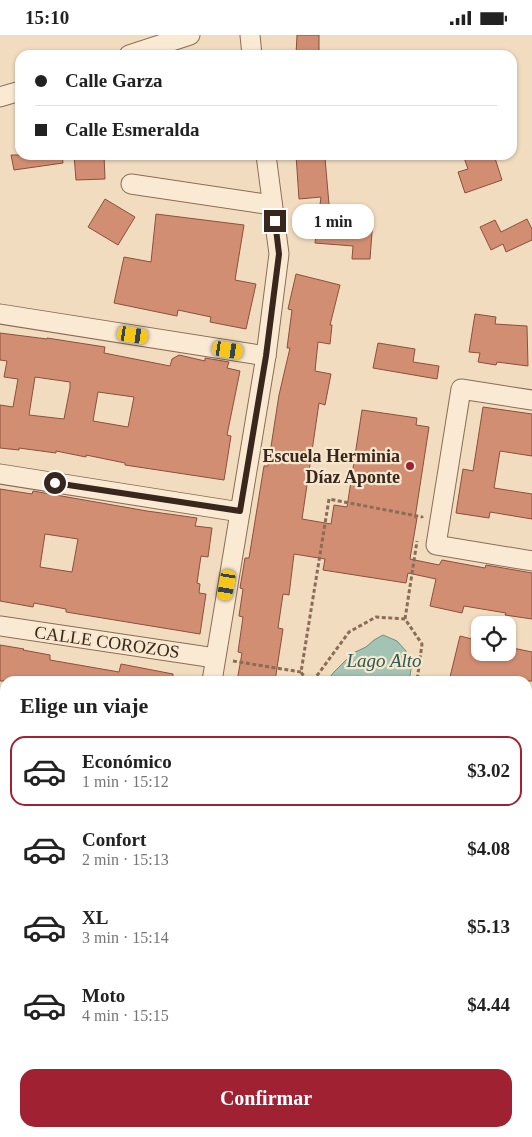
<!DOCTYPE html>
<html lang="es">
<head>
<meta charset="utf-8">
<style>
	body { margin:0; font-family:Georgia,serif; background:#f2f2f2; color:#222; height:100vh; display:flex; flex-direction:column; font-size:19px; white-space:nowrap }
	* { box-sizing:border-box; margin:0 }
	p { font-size:16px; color:#767676 }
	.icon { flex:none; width:28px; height:28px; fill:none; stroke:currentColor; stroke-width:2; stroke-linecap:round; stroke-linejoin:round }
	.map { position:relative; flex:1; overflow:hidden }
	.sheet { position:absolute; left:0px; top:641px; width:532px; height:461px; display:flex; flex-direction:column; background:#fff; border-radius:15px 15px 0 0; box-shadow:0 1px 4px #0004 }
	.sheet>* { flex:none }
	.top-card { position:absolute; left:15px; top:15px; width:502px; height:110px; border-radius:15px; box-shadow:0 1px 4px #0004; display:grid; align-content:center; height:110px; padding:0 20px; background:#fff }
	.buttons { position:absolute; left:471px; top:581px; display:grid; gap:10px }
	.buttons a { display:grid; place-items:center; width:45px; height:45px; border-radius:10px; background:#fff; box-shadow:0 1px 4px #0004; font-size:25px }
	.end { position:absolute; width:22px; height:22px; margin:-11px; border:6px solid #39261c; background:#fff; box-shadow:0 0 0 2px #fff }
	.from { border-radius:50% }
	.bubble { position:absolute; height:35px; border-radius:15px; background:#fff; box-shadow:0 1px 4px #0004; font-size:16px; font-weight:700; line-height:35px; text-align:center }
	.car { position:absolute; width:15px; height:30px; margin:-15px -8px; border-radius:6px; box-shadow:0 0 4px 1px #0007; background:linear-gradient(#f5c518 24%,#345 0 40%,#f5c518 0 76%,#345 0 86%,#f5c518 0) }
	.top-card b { display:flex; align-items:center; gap:18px; height:48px; font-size:19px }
	.top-card b+b { border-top:1px solid #e0e0e0 }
	.top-card i { width:12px; height:12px; background:#222 }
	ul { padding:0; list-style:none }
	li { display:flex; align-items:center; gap:15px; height:70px; margin:0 10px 8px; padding:0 10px; border:2px solid transparent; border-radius:15px }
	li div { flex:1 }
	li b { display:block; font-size:19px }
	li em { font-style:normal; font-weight:700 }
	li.active { border-color:#9f2132 }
	li>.icon { width:45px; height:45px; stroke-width:1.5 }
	h2 { padding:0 20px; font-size:22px; line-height:60px }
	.cta { display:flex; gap:10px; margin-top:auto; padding:10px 20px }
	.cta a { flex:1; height:58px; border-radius:15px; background:#9f2132; color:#fff; font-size:20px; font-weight:700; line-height:58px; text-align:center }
	.status { display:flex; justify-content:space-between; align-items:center; height:35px; padding:0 25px; background:#fff; direction:ltr }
	.status svg { height:14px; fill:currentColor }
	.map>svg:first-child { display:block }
	.water { fill:#a3c3b5; stroke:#699182 }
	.building { fill:#d28e72; stroke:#8c503a; fill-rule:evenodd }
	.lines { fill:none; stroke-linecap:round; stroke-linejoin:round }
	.minor-casing { stroke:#8b6c56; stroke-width:21 }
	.path { stroke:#8b6c56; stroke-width:3; stroke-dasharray:4 2.5; stroke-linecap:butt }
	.minor { stroke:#fbead3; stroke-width:19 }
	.route { stroke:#39261c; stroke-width:6 }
	.poi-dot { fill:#9f2132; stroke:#f8e7cf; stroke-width:2 }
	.labels { text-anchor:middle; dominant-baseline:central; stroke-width:4.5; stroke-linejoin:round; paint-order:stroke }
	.poi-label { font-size:18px; font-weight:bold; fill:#39261c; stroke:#f8e7cf; text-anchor:end }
	.street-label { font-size:18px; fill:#39261c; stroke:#f8e7cf }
	.water-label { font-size:19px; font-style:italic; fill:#2a5a51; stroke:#f8e7cf }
</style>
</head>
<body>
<div class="status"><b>15:10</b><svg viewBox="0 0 49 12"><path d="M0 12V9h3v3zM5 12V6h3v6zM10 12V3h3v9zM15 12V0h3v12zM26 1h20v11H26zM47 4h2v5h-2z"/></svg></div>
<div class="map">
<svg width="532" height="1102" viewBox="0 0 532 1102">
	<rect width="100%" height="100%" fill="#f1dcbf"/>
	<path class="water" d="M383 600 397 606 406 616 412 629 409 646H327L334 637 353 618 366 612 374 605Z"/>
	<g class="building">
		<path d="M297 0H319V20H296Z"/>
		<path d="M11 120H62L63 128 14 135Z"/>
		<path d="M74 120H104L105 144 76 145Z"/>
		<path d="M296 120H313L314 124 325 123 330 181 373 184 370 224H352L353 211 315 208 321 162 299 164Z"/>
		<path d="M463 120H494L502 145 465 158 458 137 468 134Z"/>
		<path d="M105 164 135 182 118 210 88 192Z"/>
		<path d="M156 179 244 190 235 245 256 249 246 294 210 287 211 282 178 275 177 281 114 268 124 222 151 227Z"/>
		<path d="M527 184 532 194V205L506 217 503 209 491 215 480 192 495 185 501 197Z"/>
		<path d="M296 239 340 250 330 290H332L330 309 318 307 315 336 331 339 325 370 319 368 302 484 331 489 334 470 347 472 362 375 417 383 416 390 429 392 415 483H417L410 524 439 530 442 525 485 533 486 530 532 538V584L505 580 506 578 464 571 462 578 430 571 436 544 408 538 406 548 323 535 325 524 294 519 289 560 283 559 278 593 283 594 275 646H237L242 618 238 617 243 582 239 581 243 554 240 553 245 523H249L264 431H268L279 360 290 313H287L292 275 288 274Z"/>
		<path d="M475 279 496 282 495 289 527 291 528 331 497 327 496 330 478 327 480 318 469 317Z"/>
		<path d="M0 298 47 304V303L105 312 104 318 170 331 172 324 179 320 205 326V323L229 327 227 333 240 336 227 400 231 401 224 445 125 430V428L86 420V422L56 416V418L19 413V415L0 413V370L13 372 18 344 4 342 7 326 0 325ZM35 342 70 347V353L64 384 29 380ZM98 357 134 362 128 392 93 386Z"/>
		<path d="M378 308 415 314 413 327 439 331 437 344 373 333Z"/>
		<path d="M483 372 532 379V421L500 416 494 453 532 459V484L490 477 489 483 456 478 463 434 473 436Z"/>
		<path d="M0 454 32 459 33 456 147 476 197 483 195 491 212 493 208 522 201 521 197 548 200 549 199 558 206 559 200 599 66 577V574L34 568 33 572 0 566ZM45 499 78 504 72 537 40 532Z"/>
		<path d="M460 601 480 606V618H508V612L532 617V646H449Z"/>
		<path d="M0 610 24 614 23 615 50 620V625L119 637 121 629 173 639V646H0Z"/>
	</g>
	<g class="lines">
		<g class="minor-casing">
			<g id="minor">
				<path d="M250 0 252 20"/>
				<path d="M129 20 190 0"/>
				<path d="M0 62 20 56"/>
				<path d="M131 149 272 170"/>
				<path d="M0 279 266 321"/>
				<path d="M532 365 461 354 436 510 532 526"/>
				<path d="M0 439 240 477"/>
				<path d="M0 591 215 623"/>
				<path d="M212 646 266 321 279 219 266 120"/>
				<path d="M528 687H532"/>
				<path d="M0 762 5 764"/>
				<path d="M528 834 532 835"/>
				<path d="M0 848 5 844"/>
				<path d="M528 949 532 945"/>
				<path d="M528 1025 532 1027"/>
				<path d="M0 1031 5 1029"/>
				<path d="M187 1102 193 1098"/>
				<path d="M341 1102 346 1098"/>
			</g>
		</g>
		<g class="path">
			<path d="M405 584 417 506"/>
			<path d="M233 626 301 637"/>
			<path d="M307 646 301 637 329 464 422 482V483"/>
			<path d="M313 646 349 597 376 582 405 584 422 609 417 646"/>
		</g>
		<use href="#minor" class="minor"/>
	</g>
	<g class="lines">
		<path class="route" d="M55 448 240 476 266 321 279 219 275 186"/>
	</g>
	<circle class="poi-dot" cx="410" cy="431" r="5"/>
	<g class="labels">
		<g class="poi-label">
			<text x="400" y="421">Escuela Herminia<tspan x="400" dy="21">Díaz Aponte</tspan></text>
		</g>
		<g class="street-label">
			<text transform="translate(107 607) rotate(8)">CALLE COROZOS</text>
		</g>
		<g class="water-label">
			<text x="384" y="625">Lago Alto</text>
		</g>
	</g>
</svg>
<div class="buttons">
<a><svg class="icon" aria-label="locate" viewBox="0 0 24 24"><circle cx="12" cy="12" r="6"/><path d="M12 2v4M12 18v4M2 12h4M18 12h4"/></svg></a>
</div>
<i class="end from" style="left:55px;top:448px"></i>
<i class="end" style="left:275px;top:186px"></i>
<div class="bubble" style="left:292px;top:169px;width:82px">1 min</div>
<i class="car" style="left:133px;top:300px;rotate:99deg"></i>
<i class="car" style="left:228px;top:315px;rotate:99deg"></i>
<i class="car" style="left:227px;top:550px;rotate:190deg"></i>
<div class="top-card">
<b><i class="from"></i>Calle Garza</b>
<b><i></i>Calle Esmeralda</b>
</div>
<section class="sheet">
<h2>Elige un viaje</h2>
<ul>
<li class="active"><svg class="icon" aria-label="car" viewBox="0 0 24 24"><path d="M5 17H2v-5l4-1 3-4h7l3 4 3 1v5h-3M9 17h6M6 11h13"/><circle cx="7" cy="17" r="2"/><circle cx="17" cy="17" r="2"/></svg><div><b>Económico</b><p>1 min · 15:12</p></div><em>$3.02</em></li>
<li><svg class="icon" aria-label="car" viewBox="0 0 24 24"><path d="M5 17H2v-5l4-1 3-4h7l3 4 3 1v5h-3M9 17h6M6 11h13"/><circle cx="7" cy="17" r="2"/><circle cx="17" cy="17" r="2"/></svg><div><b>Confort</b><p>2 min · 15:13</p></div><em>$4.08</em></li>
<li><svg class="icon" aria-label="car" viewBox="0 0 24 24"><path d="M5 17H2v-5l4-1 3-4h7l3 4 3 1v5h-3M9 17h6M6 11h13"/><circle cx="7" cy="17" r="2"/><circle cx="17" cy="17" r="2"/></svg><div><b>XL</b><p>3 min · 15:14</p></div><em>$5.13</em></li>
<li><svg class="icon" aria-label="car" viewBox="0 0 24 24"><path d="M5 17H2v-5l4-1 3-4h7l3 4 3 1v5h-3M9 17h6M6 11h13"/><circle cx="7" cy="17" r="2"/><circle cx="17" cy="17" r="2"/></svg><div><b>Moto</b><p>4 min · 15:15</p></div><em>$4.44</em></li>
</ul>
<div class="cta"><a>Confirmar</a></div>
</section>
</div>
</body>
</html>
